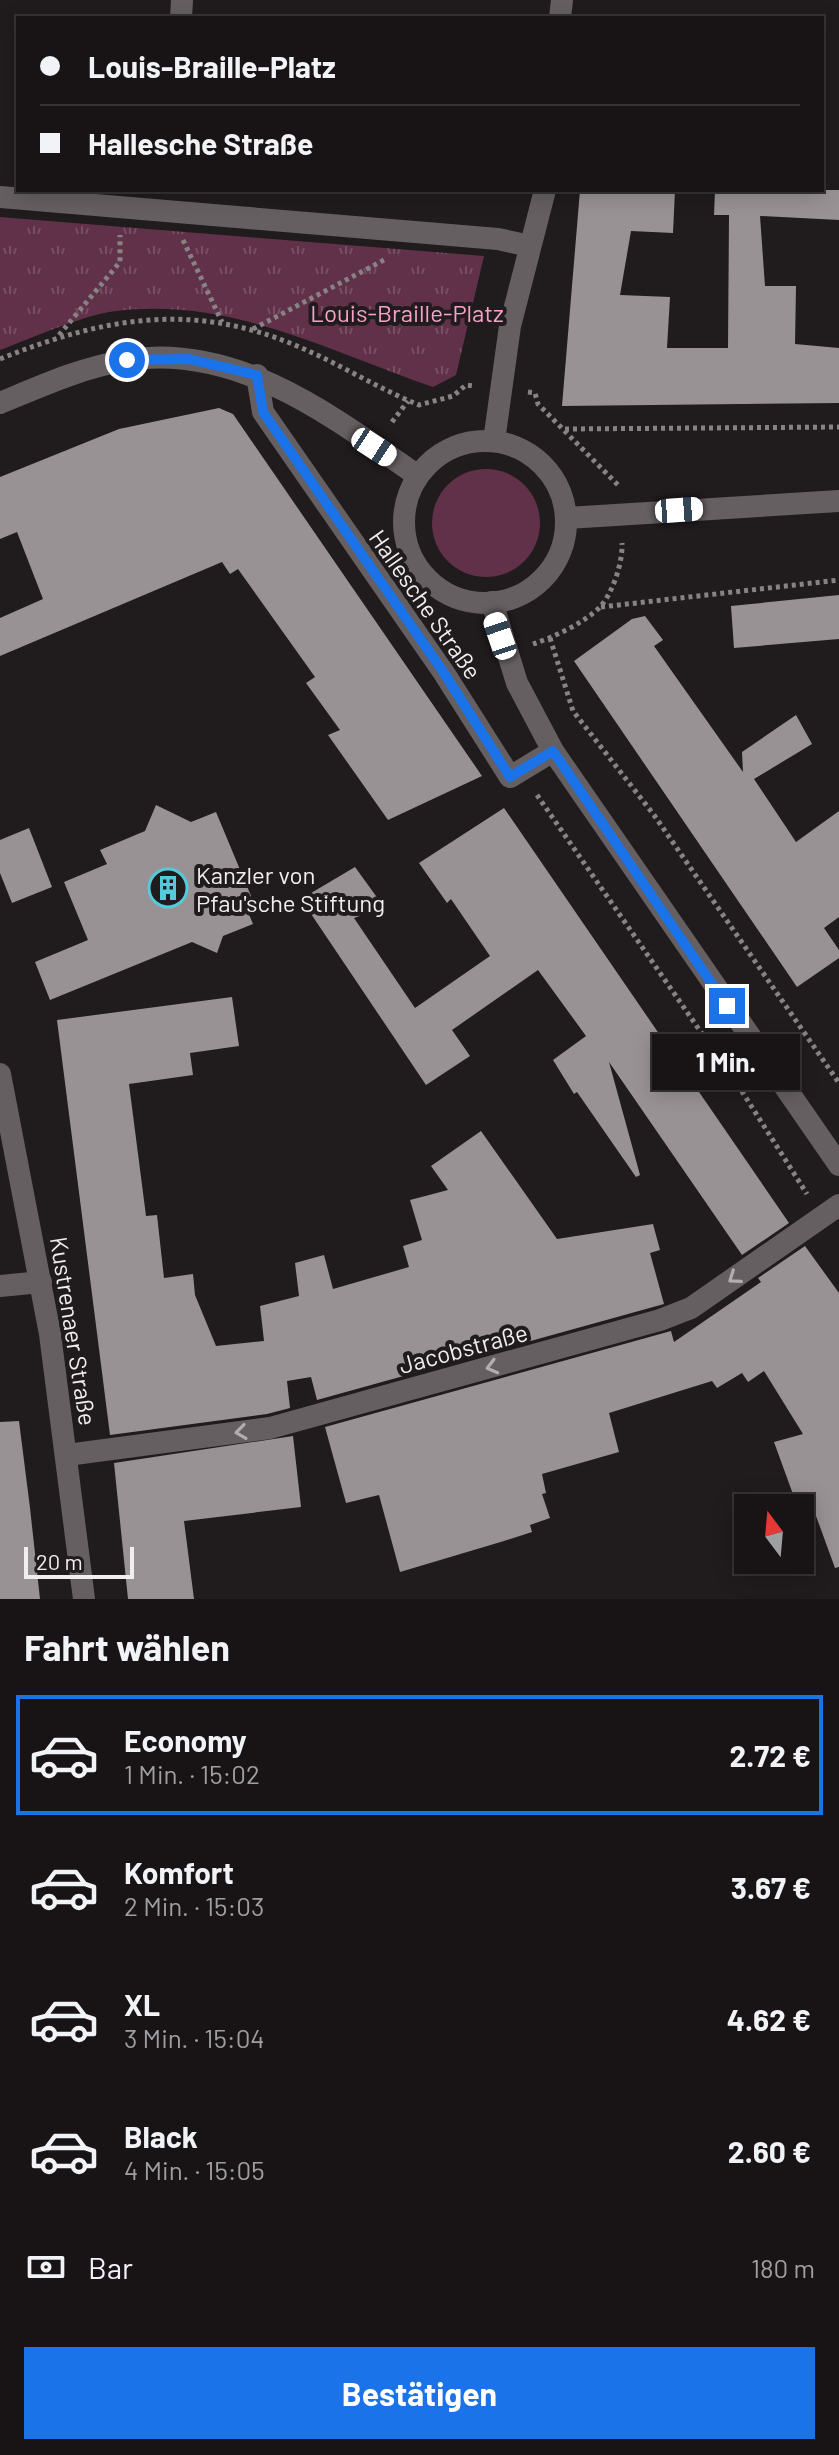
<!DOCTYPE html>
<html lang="de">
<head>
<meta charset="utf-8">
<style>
	body { margin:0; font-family:Barlow,sans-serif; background:#252123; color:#f1f3f6; height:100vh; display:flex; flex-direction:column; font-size:30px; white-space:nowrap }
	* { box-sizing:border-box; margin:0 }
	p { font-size:26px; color:#9f9ea1 }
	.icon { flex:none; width:44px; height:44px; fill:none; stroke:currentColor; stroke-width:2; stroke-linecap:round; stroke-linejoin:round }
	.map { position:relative; height:1599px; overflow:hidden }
	.panel { display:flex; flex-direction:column; background:#181416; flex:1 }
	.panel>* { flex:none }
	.banner { position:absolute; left:16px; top:16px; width:808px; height:176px; border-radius:0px; box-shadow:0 4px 20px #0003,0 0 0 2px #363335; display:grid; align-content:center; height:176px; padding:0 24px; background:#181416 }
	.needle { width:52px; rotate:344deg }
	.controls { position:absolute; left:734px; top:1494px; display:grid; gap:16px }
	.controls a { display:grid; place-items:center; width:80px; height:80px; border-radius:0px; background:#181416; box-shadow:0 4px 20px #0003,0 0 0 2px #363335; font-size:40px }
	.scale { position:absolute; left:24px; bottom:20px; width:110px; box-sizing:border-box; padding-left:8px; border:4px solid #f1eeef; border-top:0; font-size:22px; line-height:28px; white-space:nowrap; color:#f1eeef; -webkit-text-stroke:6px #201b1d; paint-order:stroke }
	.end { position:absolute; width:36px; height:36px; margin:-18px; border:10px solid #1a73e8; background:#fff; box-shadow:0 0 0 4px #fff }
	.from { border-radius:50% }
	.bubble { position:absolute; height:56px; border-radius:0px; background:#181416; box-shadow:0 4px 20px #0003,0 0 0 2px #363335; font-size:26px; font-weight:700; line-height:56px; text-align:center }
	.car { position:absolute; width:24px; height:48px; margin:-24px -12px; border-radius:10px; box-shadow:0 0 6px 2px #0007; background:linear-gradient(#fff 24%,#345 0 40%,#fff 0 76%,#345 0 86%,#fff 0) }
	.banner b { display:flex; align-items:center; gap:28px; height:76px; font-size:30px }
	.banner b+b { border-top:2px solid #363335 }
	.banner i { width:20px; height:20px; background:#f1f3f6 }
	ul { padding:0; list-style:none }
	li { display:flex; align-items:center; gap:24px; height:120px; margin:0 16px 12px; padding:0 8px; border:4px solid transparent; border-radius:0px }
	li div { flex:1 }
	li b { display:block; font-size:30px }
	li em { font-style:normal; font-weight:700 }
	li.selected { border-color:#1a73e8 }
	li>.icon { width:72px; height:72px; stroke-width:1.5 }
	h2 { padding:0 24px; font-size:36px; line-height:96px }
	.pay { display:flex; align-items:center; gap:20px; height:88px; padding:0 24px; font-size:30px }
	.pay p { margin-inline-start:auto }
	.action { display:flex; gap:16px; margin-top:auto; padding:16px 24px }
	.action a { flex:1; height:92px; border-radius:0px; background:#1a73e8; color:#fff; font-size:32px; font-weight:700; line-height:92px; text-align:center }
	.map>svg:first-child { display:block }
	.green { fill:#603148 }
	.park { fill:url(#park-tufts) }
	.building { fill:#999295 }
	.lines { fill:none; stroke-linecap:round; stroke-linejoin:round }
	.path { stroke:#878384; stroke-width:5; stroke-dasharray:4 4; stroke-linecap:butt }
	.minor { stroke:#655f62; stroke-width:22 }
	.tertiary { stroke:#655f62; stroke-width:22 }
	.secondary { stroke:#655f62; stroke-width:22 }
	.oneway { stroke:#b2aeb0 }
	.route { stroke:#1a73e8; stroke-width:10 }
	.labels { text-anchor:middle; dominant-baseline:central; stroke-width:8; stroke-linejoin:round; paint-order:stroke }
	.park-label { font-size:24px; fill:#f6a2c9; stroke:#201b1d }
	.street-label { font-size:24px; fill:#f1eeef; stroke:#201b1d }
	.poi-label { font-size:24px; fill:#f1eeef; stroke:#201b1d; text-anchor:start }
</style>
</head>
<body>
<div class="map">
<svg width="839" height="1599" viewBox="0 0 839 1599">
	<defs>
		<pattern id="park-tufts" width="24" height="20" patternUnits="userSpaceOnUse" patternTransform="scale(2)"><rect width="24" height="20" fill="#603148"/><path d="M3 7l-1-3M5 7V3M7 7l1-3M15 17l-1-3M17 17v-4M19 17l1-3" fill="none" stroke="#774f63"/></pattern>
	</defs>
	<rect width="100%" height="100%" fill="#201b1d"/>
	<circle class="green" cx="486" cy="523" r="54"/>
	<path class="park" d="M0 217 484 256 456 375 433 387C328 351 231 297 116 311 83 315 32 338 0 350Z"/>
	<g class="building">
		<path d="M580 190H675L673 233 631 231 620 295 670 297 667 348H728L729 215H714L715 190H839V220L760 216 765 286H796L795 344 839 348V403L562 406Z"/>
		<path d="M219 408 233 414 482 776 388 820 328 735 340 730 306 683 315 677 238 569 230 574 222 562 0 656V618L43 599 17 532 0 539V477L119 429Z"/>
		<path d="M839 595V639L734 648 731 606Z"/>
		<path d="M645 616 663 640 654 646 743 772 742 752 796 715 812 744 754 779 796 842 839 811V917L824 928 839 950V958L797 987 574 661 632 619Z"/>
		<path d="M156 805 191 822 216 812 256 908 248 912 253 924 223 936 217 953 192 942 50 1000 35 962 88 940 64 882 107 864 100 850 145 831Z"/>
		<path d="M504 808 789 1223 742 1255 609 1062 640 1175 636 1177 577 1092 574 1094 553 1060 586 1036 538 970 452 1030 470 1056 426 1085 301 899 355 867 384 907 354 918 415 1008 490 956 451 899 447 903 419 863Z"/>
		<path d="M29 828 52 887 12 903 0 873V840Z"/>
		<path d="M232 997 239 1046 190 1053 193 1075 129 1084 146 1216 157 1215 164 1278 193 1274 195 1295 216 1346 264 1341 260 1306 299 1296 295 1263 324 1255 333 1289 409 1267 403 1246 422 1240 410 1200 448 1190 431 1166 481 1131 557 1239 653 1224 660 1250 650 1253 664 1304 317 1400 311 1377 287 1381 290 1408 267 1414 110 1435 57 1020Z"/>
		<path d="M805 1246 839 1293V1567L835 1568 812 1505 798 1508 774 1442 803 1434 764 1371 748 1382 742 1373 717 1388 712 1381 609 1413 619 1452 542 1474 546 1493 542 1494 550 1518 530 1525 532 1532 504 1541 400 1572 379 1495 346 1503 325 1427 671 1331 674 1342 761 1282 758 1278Z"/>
		<path d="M19 1421 30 1508 40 1599H0V1422Z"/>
		<path d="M293 1436 301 1507 184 1521 194 1599H128L114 1463Z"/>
	</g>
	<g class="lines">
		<g class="path">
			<path d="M183 240 222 322"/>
			<path d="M253 329 384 260"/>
			<path d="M59 335 120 262V235"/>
			<path d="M0 359C102 318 192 301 297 346 338 363 377 388 419 405L453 396 466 385 474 386"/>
			<path d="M528 392 535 393 538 404 618 485"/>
			<path d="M392 422 408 401"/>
			<path d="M565 429 839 427"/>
			<path d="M601 607 839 580"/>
			<path d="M550 638 573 711 654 815 839 1083"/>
			<path d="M533 644C554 637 584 623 600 607 613 593 623 561 622 543"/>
			<path d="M537 795 743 1093 807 1194"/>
		</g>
		<g class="minor">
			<path d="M181 18 182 0"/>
			<path d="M560 18 562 0"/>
			<path d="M0 197 498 239 530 246"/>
			<path d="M257 375 263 412 444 673 510 777 553 751"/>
			<path d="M494 441 510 326 545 190"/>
			<path d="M0 1286 41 1282"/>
			<path d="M67 1455 270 1428 660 1320 691 1308 839 1205"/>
		</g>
		<g class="tertiary">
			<path d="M0 403C41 386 83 367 127 360 238 343 332 416 418 476"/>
			<path d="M0 1074 50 1334 84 1599"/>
		</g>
		<g class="secondary">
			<circle cx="485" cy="522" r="81"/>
			<path d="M567 518 839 501"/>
			<path d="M492 602 517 683 553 751 839 1165"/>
		</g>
	</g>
	<defs><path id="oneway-chevron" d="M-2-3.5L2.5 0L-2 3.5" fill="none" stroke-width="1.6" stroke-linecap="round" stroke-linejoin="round" transform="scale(2)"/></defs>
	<g class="oneway">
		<use href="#oneway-chevron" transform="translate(734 1278) rotate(145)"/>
		<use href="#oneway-chevron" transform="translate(492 1367) rotate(165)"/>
		<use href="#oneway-chevron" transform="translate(241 1432) rotate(172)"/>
	</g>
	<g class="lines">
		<path class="route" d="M127 360 189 359 257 375 263 412 444 673 510 777 553 751 727 1006"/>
	</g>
	<defs>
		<g id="building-ring" transform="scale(2)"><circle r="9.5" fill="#201b1d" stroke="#53cbdb" stroke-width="1.5"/><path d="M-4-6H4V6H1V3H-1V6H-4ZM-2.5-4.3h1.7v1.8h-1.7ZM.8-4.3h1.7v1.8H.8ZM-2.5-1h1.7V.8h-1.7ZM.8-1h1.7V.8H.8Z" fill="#53cbdb"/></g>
	</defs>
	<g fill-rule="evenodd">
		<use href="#building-ring" x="168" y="888"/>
	</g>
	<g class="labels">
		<g class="park-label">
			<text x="407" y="312">Louis-Braille-Platz</text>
		</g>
		<g class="street-label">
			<text transform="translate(426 604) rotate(55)">Hallesche Straße</text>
			<text transform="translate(74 1331) rotate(81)">Kustrenaer Straße</text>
			<text transform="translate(463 1348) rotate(-15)">Jacobstraße</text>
		</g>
		<g class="poi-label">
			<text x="196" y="874">Kanzler von<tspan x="196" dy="28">Pfau'sche Stiftung</tspan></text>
		</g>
	</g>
</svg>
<div class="controls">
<a><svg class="needle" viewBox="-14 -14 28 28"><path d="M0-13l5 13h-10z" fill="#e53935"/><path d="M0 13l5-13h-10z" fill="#9f9ea1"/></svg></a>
</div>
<div class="scale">20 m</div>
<i class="end from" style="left:127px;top:360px"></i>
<i class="end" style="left:727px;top:1006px"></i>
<div class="bubble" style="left:652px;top:1034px;width:148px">1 Min.</div>
<i class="car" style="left:374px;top:447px;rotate:123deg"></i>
<i class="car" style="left:679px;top:510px;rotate:86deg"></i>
<i class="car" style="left:500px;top:636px;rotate:341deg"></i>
<div class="banner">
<b><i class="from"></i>Louis-Braille-Platz</b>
<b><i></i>Hallesche Straße</b>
</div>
</div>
<section class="panel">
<h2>Fahrt wählen</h2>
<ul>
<li class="selected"><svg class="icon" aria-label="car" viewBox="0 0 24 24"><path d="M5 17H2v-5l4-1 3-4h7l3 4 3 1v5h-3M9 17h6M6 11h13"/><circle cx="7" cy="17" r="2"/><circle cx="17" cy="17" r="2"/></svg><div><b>Economy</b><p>1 Min. · 15:02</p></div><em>2.72 €</em></li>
<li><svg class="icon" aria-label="car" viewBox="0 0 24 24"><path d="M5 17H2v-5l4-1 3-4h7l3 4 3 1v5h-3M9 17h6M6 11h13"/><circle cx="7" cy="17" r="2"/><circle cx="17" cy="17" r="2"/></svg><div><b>Komfort</b><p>2 Min. · 15:03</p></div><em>3.67 €</em></li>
<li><svg class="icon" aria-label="car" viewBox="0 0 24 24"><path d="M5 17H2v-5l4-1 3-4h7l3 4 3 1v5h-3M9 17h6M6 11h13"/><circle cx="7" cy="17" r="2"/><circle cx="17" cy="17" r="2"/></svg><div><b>XL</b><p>3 Min. · 15:04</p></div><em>4.62 €</em></li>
<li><svg class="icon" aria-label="car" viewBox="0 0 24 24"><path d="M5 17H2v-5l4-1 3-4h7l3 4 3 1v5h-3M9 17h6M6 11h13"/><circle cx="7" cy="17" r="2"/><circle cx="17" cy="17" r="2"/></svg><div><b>Black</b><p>4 Min. · 15:05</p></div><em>2.60 €</em></li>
</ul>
<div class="pay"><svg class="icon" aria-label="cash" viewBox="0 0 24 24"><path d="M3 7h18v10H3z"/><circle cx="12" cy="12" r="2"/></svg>Bar<p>180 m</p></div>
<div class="action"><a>Bestätigen</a></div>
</section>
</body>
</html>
